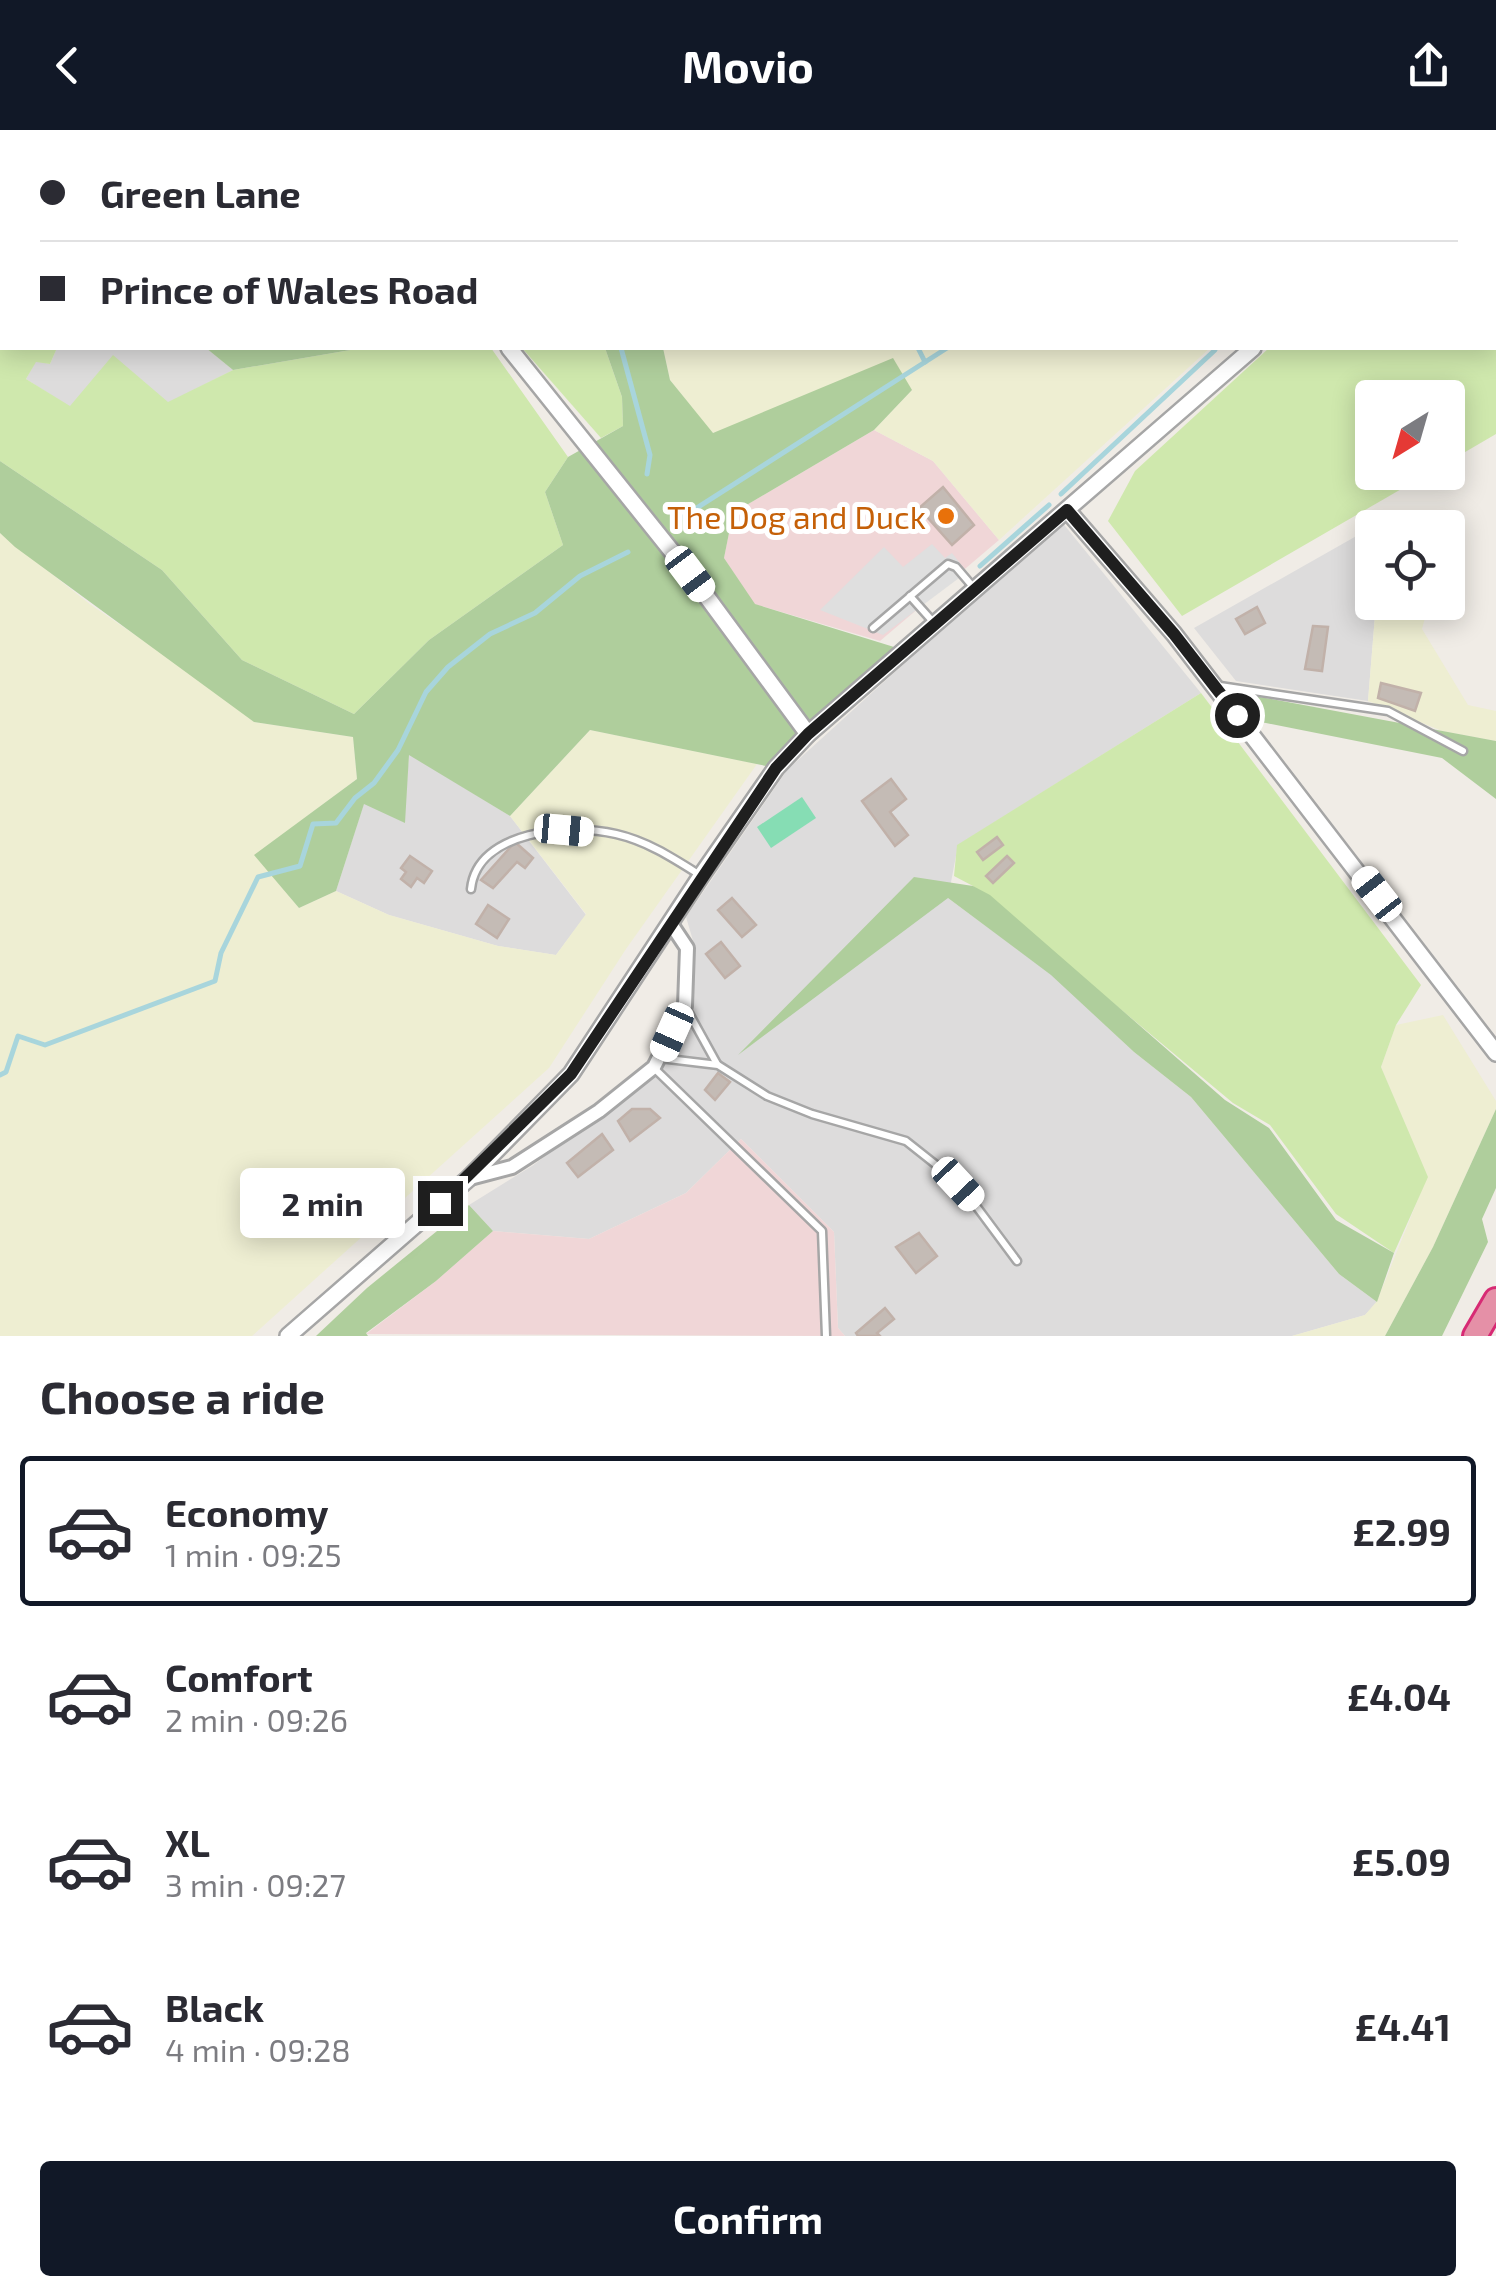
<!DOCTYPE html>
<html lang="en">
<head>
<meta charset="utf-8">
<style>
	body { margin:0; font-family:"Exo 2",sans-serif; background:#f7f7f7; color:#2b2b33; height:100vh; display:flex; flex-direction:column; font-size:38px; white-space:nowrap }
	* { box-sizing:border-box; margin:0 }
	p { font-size:32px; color:#7c7c81 }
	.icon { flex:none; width:55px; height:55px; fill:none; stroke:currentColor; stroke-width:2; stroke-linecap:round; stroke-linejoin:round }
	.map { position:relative; height:1206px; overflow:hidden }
	.sheet { display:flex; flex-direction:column; background:#fff; flex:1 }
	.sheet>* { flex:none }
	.top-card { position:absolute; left:0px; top:0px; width:1498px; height:220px; box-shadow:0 5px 25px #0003; display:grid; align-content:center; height:220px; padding:0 40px; background:#fff }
	.needle { width:65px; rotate:217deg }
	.tools { position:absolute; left:1355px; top:250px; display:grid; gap:20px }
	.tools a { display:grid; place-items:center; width:110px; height:110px; border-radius:10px; background:#fff; box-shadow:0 5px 25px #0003; font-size:50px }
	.end { position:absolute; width:45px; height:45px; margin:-22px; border:12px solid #1f1f1f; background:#fff; box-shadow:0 0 0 5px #fff }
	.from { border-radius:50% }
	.bubble { position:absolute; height:70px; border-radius:10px; background:#fff; box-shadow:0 5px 25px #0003; font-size:32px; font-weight:700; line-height:70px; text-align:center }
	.car { position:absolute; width:30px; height:60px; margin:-30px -15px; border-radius:12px; box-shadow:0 0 8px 2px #0007; background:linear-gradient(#fff 24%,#345 0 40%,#fff 0 76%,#345 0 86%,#fff 0) }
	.top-card b { display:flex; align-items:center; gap:35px; height:95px; font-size:38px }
	.top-card b+b { border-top:2px solid #e1e1e2 }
	.top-card i { width:25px; height:25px; background:#2b2b33 }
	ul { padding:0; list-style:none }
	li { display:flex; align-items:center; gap:30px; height:150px; margin:0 20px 15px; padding:0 20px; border:5px solid transparent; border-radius:10px }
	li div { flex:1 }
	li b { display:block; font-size:38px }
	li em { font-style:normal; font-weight:700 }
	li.active { border-color:#111827 }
	li>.icon { width:90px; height:90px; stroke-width:1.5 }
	h2 { padding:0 40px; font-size:45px; line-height:120px }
	.primary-button { display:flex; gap:20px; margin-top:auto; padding:20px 40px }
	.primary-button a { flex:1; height:115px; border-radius:10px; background:#111827; color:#fff; font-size:40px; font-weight:700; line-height:115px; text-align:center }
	header { display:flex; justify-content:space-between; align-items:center; height:130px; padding:0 40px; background:#111827; color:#fff; font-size:45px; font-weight:700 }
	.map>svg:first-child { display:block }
	.residential { fill:#dddcdc }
	.commercial { fill:#f0d6d7 }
	.farmland { fill:#eeeed2 }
	.grass { fill:#cfe8ad }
	.forest { fill:#afce9c }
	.pitch { fill:#86ddb4 }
	.parking { fill:#dfdfdf }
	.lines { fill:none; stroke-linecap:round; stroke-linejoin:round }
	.stream { stroke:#a8d5dc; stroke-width:5 }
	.building { fill:#c4bbb5; stroke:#c1b1a9; stroke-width:2.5 }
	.service-casing { stroke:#a6a6a6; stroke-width:11 }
	.minor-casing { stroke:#a6a6a6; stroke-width:18 }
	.tertiary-casing { stroke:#a6a6a6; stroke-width:20 }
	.motorway-casing { stroke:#d72a74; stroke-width:28 }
	.service { stroke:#fff; stroke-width:6 }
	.minor { stroke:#fff; stroke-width:12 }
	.tertiary { stroke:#fff; stroke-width:15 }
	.motorway { stroke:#e590a7; stroke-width:22 }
	.route { stroke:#1f1f1f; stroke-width:12 }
	.food-dot { fill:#e8710a; stroke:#fff; stroke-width:4 }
	.labels { text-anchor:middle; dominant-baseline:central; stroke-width:10; stroke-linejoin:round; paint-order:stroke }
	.food-label { font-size:32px; fill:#c56008; stroke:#fff; text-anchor:end }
</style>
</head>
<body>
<header><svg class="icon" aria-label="back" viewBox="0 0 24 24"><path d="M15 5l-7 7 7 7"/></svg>Movio<svg class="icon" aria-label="share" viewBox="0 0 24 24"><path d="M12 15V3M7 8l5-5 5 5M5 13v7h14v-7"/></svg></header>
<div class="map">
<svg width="1496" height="1206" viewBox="0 0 1496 1206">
	<rect width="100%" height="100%" fill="#f0ece6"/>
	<g class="residential">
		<path d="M57 218H206L233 240 168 273 70 277 26 249 36 231 50 234Z"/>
		<path d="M1397 383 1406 397 1372 398V472L1376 473 1368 571 1236 551 1194 498Z"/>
		<path d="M1061 391 1201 563 958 715 948 768 1052 845 1134 922 1191 967 1339 1144 1377 1172 1365 1185 1292 1206H845L838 1198 834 1102 741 1009 686 1063 589 1109 493 1101 469 1075 532 1036 651 947 693 890 694 814 686 787 787 640Z"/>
		<path d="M409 624 510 686 586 785 556 825 498 816 389 785 336 761 364 673 404 692Z"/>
	</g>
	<g class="commercial">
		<path d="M874 300 933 331 999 410 880 511 754 474 724 428 733 383Z"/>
		<path d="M741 1009 834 1102 838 1198 845 1206 366 1204 436 1151 493 1101 589 1109 686 1063Z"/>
	</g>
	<g class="farmland">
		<path d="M613 0H1374L1373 2Z"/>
		<path d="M663 218H1210L999 410 933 331 874 300 912 260 712 303 670 250Z"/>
		<path d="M0 403 91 475 203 551 254 592 353 607 357 649 255 725 299 778 336 761 389 785 498 816 556 825 586 784 510 686 590 600 757 634 626 819 549 938 252 1206H0Z"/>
		<path d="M1376 473H1429L1422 499 1468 575 1496 581V611L1442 601 1368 571Z"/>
		<path d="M1443 885 1496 971V979L1433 1117 1385 1206H1292L1365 1185 1377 1171 1427 1047 1381 937 1396 895Z"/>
	</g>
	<g class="grass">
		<path d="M0 82 2 218H57L50 234 36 232 26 249 70 276 113 225 168 272 233 240 362 218H491L568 327 545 362 563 415 429 510 354 584 242 530 162 440 0 331Z"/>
		<path d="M1496 211V304L1448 332V268H1372V342L1429 343 1182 486 1108 391 1135 341 1269 218H1495Z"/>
		<path d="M522 218H605L622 267 623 296 601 308Z"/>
		<path d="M1201 563 1421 855 1396 895 1381 937 1428 1047 1394 1123 1336 1084 1270 995 1233 973 973 756 954 746 957 715Z"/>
	</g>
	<g class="forest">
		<path d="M206 218H362L233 240Z"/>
		<path d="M605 218H663L670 250 713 303 893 228 912 260 874 300 733 383 724 428 755 474 907 521 776 638 590 600 510 686 409 625 405 693 364 674 336 761 299 778 254 725 357 649 353 607 254 592 15 417 0 403V331L162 440 242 530 354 584 429 510 563 415 545 362 568 327 623 296 622 267Z"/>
		<path d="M1255 566 1496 611V669L1442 628 1261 592Z"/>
		<path d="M914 747 973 756 990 765 1225 970 1269 998 1336 1090 1394 1123 1377 1172 1339 1144 1191 967 1134 922 1051 845 948 768 738 925Z"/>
		<path d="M1496 979V1058L1482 1089 1488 1112 1442 1206H1385L1433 1117Z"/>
		<path d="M469 1075 493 1101 436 1151 366 1203 368 1206H316L367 1158Z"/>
	</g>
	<path class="pitch" d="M802 667 816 688 771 718 757 697Z"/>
	<path class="parking" d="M932 414 945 428 952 423 967 442 883 505 820 480 884 417 903 437Z"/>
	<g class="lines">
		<g class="stream">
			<path d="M570 0V2"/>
			<path d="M840 0V2"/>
			<path d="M1287 0V2"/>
			<path d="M621 218 650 325 647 344"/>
			<path d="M918 218 925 232"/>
			<path d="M1061 364 1215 220"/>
			<path d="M681 388 947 218"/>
			<path d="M980 436 1049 375"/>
			<path d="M0 945 6 942 18 906 45 915 215 851 221 823 258 747 300 736 313 694 336 693 355 668 374 653 398 620 426 562 448 537 490 504 535 483 580 446 628 422"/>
		</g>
	</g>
	<g class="building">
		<path d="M943 357 974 395 952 415 919 378Z"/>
		<path d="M1257 477 1265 493 1245 504 1236 489Z"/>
		<path d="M1313 496 1328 497 1322 541 1305 539Z"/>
		<path d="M1381 553 1421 563 1415 581 1378 568Z"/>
		<path d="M891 649 906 669 890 682 908 705 895 716 862 671Z"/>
		<path d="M997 707 1003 715 983 730 977 722Z"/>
		<path d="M515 712 533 728 525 738 517 732 493 758 481 750Z"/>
		<path d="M410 726 432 741 424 753 417 748 411 757 401 749 406 742 401 738Z"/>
		<path d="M1007 726 1014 733 993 753 986 746Z"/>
		<path d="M732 768 756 795 742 807 718 780Z"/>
		<path d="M488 775 509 789 497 808 476 794Z"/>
		<path d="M721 812 740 836 725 848 706 824Z"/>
		<path d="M718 943 730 952 715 970 705 960Z"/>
		<path d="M632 979H650L660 988 630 1011 618 991Z"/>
		<path d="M602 1004 613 1020 578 1047 567 1033Z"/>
		<path d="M919 1103 937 1126 916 1143 896 1117Z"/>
		<path d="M885 1178 894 1189 877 1203 880 1206H858L856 1203Z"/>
	</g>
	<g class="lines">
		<g class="service-casing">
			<g id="service">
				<path d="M1495 183H1496"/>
				<path d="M910 466 935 494"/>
				<path d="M873 498 948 434 956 437 974 458"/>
				<path d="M1220 556 1388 581 1463 621"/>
				<path d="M471 759C477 700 571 693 616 704 647 711 673 728 700 745"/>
				<path d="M685 876 717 934"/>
				<path d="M660 928 718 935 767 966 812 984 906 1011 959 1053 1017 1131"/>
				<path d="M654 938 822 1101 826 1206"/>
			</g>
		</g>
		<g class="minor-casing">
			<path id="minor" d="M470 1048 512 1037 599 981 654 937 685 876 687 818 671 794"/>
		</g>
		<g class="tertiary-casing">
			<g id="tertiary">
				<path d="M237 0 240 2"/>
				<path d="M1401 2V0"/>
				<path d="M509 218 690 444 808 604"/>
				<path d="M1067 380 1174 504 1496 923"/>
				<path d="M288 1206 468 1049 571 944 701 746 776 638 808 604 1253 218"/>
			</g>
		</g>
		<g class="motorway-casing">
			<path id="motorway" d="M1475 1206 1496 1170"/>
		</g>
		<use href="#service" class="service"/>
		<use href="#minor" class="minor"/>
		<use href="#tertiary" class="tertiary"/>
		<use href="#motorway" class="motorway"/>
	</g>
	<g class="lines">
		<path class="route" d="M440 1073 571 944 776 638 808 604 1067 380 1174 504 1237 585"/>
	</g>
	<circle class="food-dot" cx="946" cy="386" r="10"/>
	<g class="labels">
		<g class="food-label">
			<text x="926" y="386">The Dog and Duck</text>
		</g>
	</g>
</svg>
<div class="tools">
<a><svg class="needle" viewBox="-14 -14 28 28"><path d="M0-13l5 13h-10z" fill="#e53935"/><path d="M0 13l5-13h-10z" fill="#7c7c81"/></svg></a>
<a><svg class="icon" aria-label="locate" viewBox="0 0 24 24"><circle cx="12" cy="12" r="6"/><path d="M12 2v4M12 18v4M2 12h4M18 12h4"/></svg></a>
</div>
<i class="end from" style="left:1237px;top:585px"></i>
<i class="end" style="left:440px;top:1073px"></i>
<div class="bubble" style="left:240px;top:1038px;width:165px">2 min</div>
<i class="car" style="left:690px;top:444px;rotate:143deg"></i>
<i class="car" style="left:564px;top:700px;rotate:95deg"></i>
<i class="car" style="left:1377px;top:764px;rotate:322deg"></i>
<i class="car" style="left:672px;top:902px;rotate:204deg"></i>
<i class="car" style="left:958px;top:1054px;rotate:137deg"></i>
<div class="top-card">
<b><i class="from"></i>Green Lane</b>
<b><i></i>Prince of Wales Road</b>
</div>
</div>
<section class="sheet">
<h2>Choose a ride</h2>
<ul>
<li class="active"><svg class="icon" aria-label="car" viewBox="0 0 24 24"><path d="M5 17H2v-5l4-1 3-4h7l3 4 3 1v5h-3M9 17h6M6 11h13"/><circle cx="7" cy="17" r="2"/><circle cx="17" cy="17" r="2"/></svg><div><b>Economy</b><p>1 min · 09:25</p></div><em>£2.99</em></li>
<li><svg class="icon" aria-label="car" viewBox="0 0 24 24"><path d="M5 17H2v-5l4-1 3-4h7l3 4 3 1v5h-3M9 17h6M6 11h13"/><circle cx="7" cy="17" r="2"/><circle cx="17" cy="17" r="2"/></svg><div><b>Comfort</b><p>2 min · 09:26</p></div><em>£4.04</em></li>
<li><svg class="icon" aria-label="car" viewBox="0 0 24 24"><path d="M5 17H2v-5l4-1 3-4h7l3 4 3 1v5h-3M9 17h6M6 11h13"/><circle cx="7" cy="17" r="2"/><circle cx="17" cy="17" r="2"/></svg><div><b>XL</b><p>3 min · 09:27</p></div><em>£5.09</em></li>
<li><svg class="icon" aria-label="car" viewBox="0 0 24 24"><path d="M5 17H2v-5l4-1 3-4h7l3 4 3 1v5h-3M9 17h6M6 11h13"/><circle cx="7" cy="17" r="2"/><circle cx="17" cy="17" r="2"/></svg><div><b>Black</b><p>4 min · 09:28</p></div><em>£4.41</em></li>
</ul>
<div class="primary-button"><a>Confirm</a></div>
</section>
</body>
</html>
